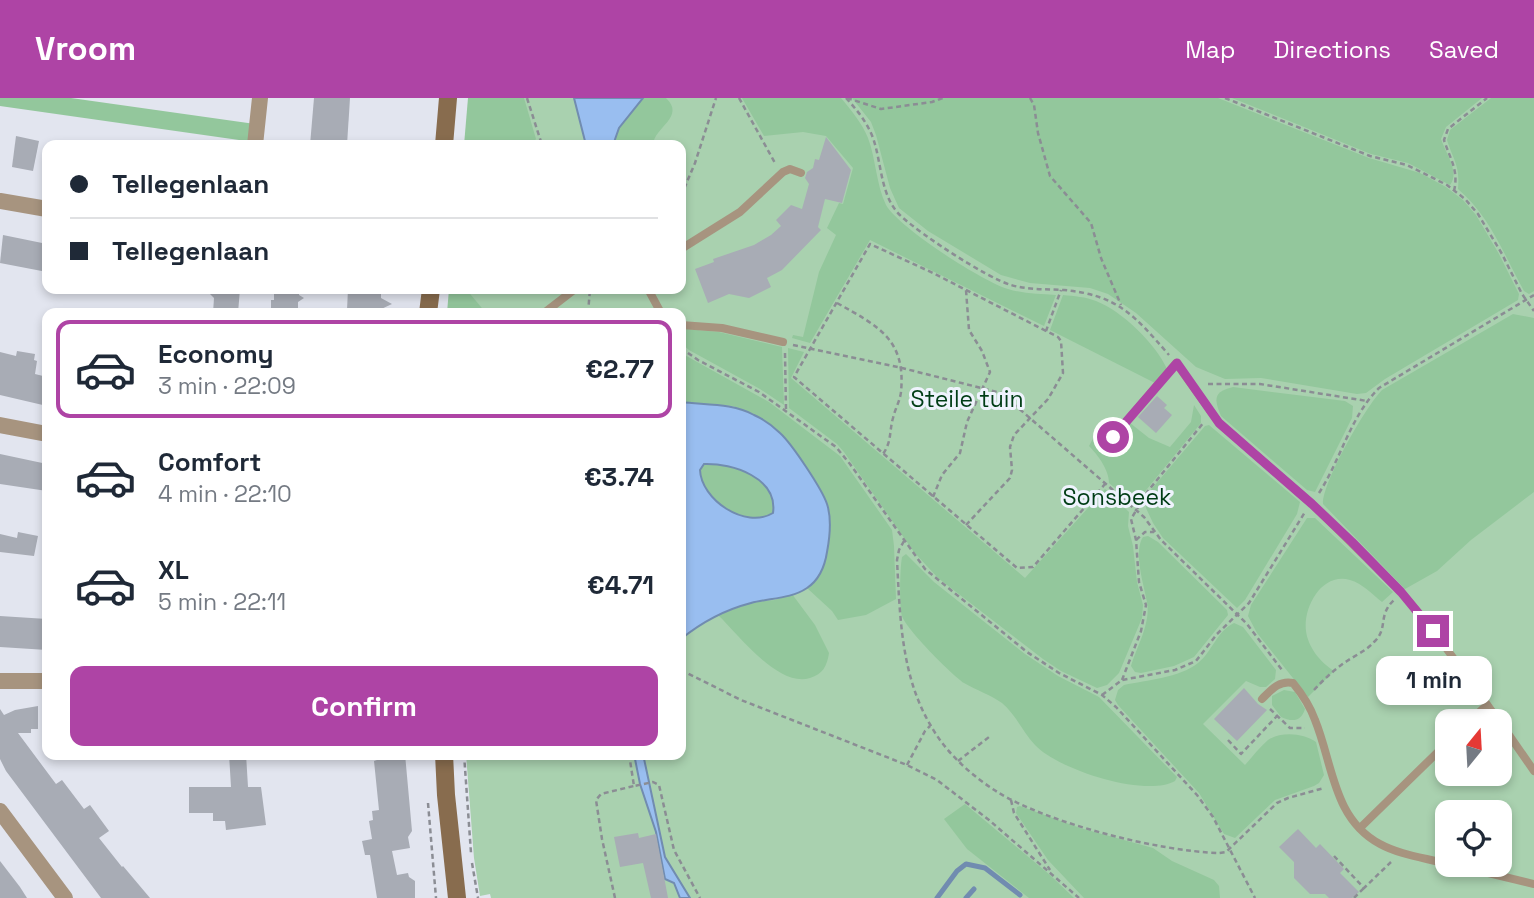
<!DOCTYPE html>
<html lang="en">
<head>
<meta charset="utf-8">
<style>
	body { margin:0; font-family:"Space Grotesk",sans-serif; background:#f6f6f7; color:#1f2937; height:100vh; display:flex; flex-direction:column; font-size:26px; white-space:nowrap }
	* { box-sizing:border-box; margin:0 }
	p { font-size:23px; color:#747a83 }
	.icon { flex:none; width:38px; height:38px; fill:none; stroke:currentColor; stroke-width:2; stroke-linecap:round; stroke-linejoin:round }
	.map { position:relative; flex:1; overflow:hidden }
	.panel { position:absolute; left:42px; top:210px; width:644px; height:452px; display:flex; flex-direction:column; background:#fff; border-radius:14px; box-shadow:0 4px 10px #0003 }
	.panel>* { flex:none }
	.banner { position:absolute; left:42px; top:42px; width:644px; height:154px; border-radius:14px; box-shadow:0 4px 10px #0003; display:grid; align-content:center; height:154px; padding:0 28px; background:#fff }
	.needle { width:46px; rotate:18deg }
	.buttons { position:absolute; left:1435px; top:611px; display:grid; gap:14px }
	.buttons a { display:grid; place-items:center; width:77px; height:77px; border-radius:14px; background:#fff; box-shadow:0 4px 10px #0003; font-size:35px }
	.end { position:absolute; width:32px; height:32px; margin:-16px; border:9px solid #ae44a5; background:#fff; box-shadow:0 0 0 4px #fff }
	.from { border-radius:50% }
	.bubble { position:absolute; height:49px; border-radius:14px; background:#fff; box-shadow:0 4px 10px #0003; font-size:23px; font-weight:600; line-height:49px; text-align:center }
	.banner b { display:flex; align-items:center; gap:24px; height:66px; font-size:26px }
	.banner b+b { border-top:2px solid #e0e1e3 }
	.banner i { width:18px; height:18px; background:#1f2937 }
	ul { padding:12px 0 0; list-style:none }
	li { display:flex; align-items:center; gap:21px; height:98px; margin:0 14px 10px; padding:0 14px; border:4px solid transparent; border-radius:14px }
	li div { flex:1 }
	li b { display:block; font-size:26px }
	li em { font-style:normal; font-weight:600 }
	li.current { border-color:#ae44a5 }
	li>.icon { width:63px; height:63px; stroke-width:1.5 }
	.cta { display:flex; gap:14px; margin-top:auto; padding:14px 28px }
	.cta a { flex:1; height:80px; border-radius:14px; background:#ae44a5; color:#fff; font-size:28px; font-weight:600; line-height:80px; text-align:center }
	header { display:flex; align-items:center; gap:42px; box-sizing:border-box; height:98px; padding:0 35px; background:#ae44a5; color:#fff }
	header strong { font-size:33px }
	nav { display:flex; gap:38px; margin-inline-start:auto; font-size:24px }
	.map>svg:first-child { display:block }
	.green { fill:#a9d1af; fill-rule:evenodd }
	.forest { fill:#93c79c }
	.water { fill:#99bef0; stroke:#718cb0; stroke-width:2; fill-rule:evenodd }
	.lines { fill:none; stroke-linecap:round; stroke-linejoin:round }
	.stream { stroke:#718cb0; stroke-width:5 }
	.building { fill:#a8acb5 }
	.path { stroke:#8b8d94; stroke-width:2.5; stroke-dasharray:5 3.5; stroke-linecap:butt }
	.service { stroke:#a7947f; stroke-width:8 }
	.minor { stroke:#a7947f; stroke-width:16 }
	.secondary { stroke:#886c4e; stroke-width:18 }
	.route { stroke:#ae44a5; stroke-width:9 }
	.labels { text-anchor:middle; dominant-baseline:central; stroke-width:6; stroke-linejoin:round; paint-order:stroke }
	.park-label { font-size:23px; fill:#003d15; stroke:#eff3fd }
</style>
</head>
<body>
<header>
<strong>Vroom</strong>
<nav><a>Map</a><a>Directions</a><a>Saved</a></nav>
</header>
<div class="map">
<svg width="1534" height="800" viewBox="0 0 1534 800">
	<rect width="100%" height="100%" fill="#e2e5ef"/>
	<path class="green" d="M477 0H1534V800H491L490 796 480 798 474 760 466 656H681V215H458L460 191H681V47H473ZM1447 623H1500V676H1447ZM1447 714H1500V766H1447Z"/>
	<g class="forest">
		<path d="M0 0H71L255 26 253 44 0 8Z"/>
		<path d="M468 0H524L536 41 532 47H464Z"/>
		<path d="M643 0H666C686 19 654 29 653 47H613L619 30Z"/>
		<path d="M742 0H841C851 12 862 25 868 40 876 61 876 86 886 107 898 129 983 184 1008 191 1024 196 1040 196 1056 197L1044 228 870 142 810 245 792 240 793 237 803 239 819 174 836 137 827 130 839 105 843 106 853 70 826 38 803 34 764 38Z"/>
		<path d="M852 0H1218L1369 60 1420 75 1446 89 1463 102 1476 117 1499 156 1519 196 1518 202 1385 281 1366 295 1357 296 1261 280 1225 281 1196 269 1136 215 1108 196 1090 190 1030 185 1001 177 928 133 899 110 890 90 876 37 871 24Z"/>
		<path d="M1232 0H1482L1446 29 1441 41C1446 56 1460 74 1450 87L1408 65 1371 56Z"/>
		<path d="M1491 0H1534V193L1529 196 1524 193C1504 157 1490 118 1458 91 1460 67 1454 64 1447 42L1450 32Z"/>
		<path d="M449 191H466L486 215H447Z"/>
		<path d="M1063 197C1074 198 1086 199 1096 203 1122 213 1156 246 1167 271L1155 285 1050 232Z"/>
		<path d="M1513 216 1534 220V394L1471 442 1437 473 1405 491 1323 406C1322 385 1366 308 1382 292Z"/>
		<path d="M686 231 719 234 782 249 784 307 760 291 689 252 681 245V233Z"/>
		<path d="M788 250 804 254 791 280 1025 480 1105 391 1129 414 1128 428 1133 448 1137 484 1143 507 1142 520 1119 575 1107 587 1097 590 1061 573 1043 561 938 480 914 454 844 354 837 346 789 310Z"/>
		<path d="M681 255 769 304 840 358 892 432 894 448 896 501 866 517 838 522 832 513 807 490 819 478 826 461 830 422 827 405 801 363 781 335 753 316 733 308 681 304Z"/>
		<path d="M1233 289 1345 303 1353 308 1352 320 1315 394 1307 392 1221 318C1214 301 1213 294 1233 289Z"/>
		<path d="M1194 307 1201 318V325L1138 402 1131 403 1109 385C1109 372 1098 357 1089 348L1096 335 1112 346 1130 325 1149 340 1170 349 1191 324Z"/>
		<path d="M1209 327 1300 404 1297 416 1245 502 1237 510 1163 440 1153 425 1146 410 1149 394 1205 328Z"/>
		<path d="M704 366C734 365 778 380 773 415 745 432 702 402 700 372Z"/>
		<path d="M1307 420H1315L1393 494 1382 504C1373 497 1362 485 1350 482 1322 474 1303 509 1306 533 1308 549 1320 564 1334 573L1308 599 1257 535 1248 518 1251 507Z"/>
		<path d="M1148 438 1158 444 1227 512 1228 517 1194 559 1174 568 1141 575 1135 574 1131 568C1137 548 1151 525 1147 504 1144 487 1133 454 1143 439Z"/>
		<path d="M906 456 934 484 1025 556 1058 578 1099 599 1177 679 1175 683C1145 700 1057 671 1035 647 1023 634 1016 617 1002 605 991 597 976 592 964 585 952 577 906 531 902 518 899 508 900 470 902 459Z"/>
		<path d="M792 496 815 527 829 555C827 568 823 576 810 580 778 590 738 536 718 517L753 504 775 502Z"/>
		<path d="M1234 525 1243 529 1276 572 1275 581 1266 589H1260L1246 583 1203 626 1245 667C1252 659 1260 649 1268 642 1281 633 1304 635 1316 644L1324 677 1319 685 1314 688 1275 702 1235 740 1224 736 1199 695 1118 607 1115 602 1118 592 1124 587C1147 582 1179 580 1198 565 1212 554 1217 533 1234 525Z"/>
		<path d="M1284 592 1295 594 1305 611C1301 624 1292 624 1281 619L1272 607V598Z"/>
		<path d="M965 706 1050 777 1074 800H1029L967 751 944 721Z"/>
		<path d="M1020 708 1080 730 1153 750 1172 763 1214 782 1219 788 1220 800H1084L1048 762 1016 715 1017 709Z"/>
	</g>
	<g class="water">
		<path d="M574 0H643L619 30 613 47H586Z"/>
		<path d="M681 304C705 307 733 305 754 317 763 321 773 328 780 335 792 346 822 391 827 406 832 421 830 438 827 454 825 467 819 482 807 490 791 501 769 500 751 505 724 512 702 524 681 541ZM704 366C733 365 778 380 773 415 745 432 701 401 700 372Z"/>
		<path d="M634 656H643L665 759 690 800H680L674 785 665 781 656 734 640 686Z"/>
	</g>
	<g class="lines">
		<g class="stream">
			<path d="M937 800 957 773 966 766 985 770 1020 797"/>
			<path d="M966 800 974 791"/>
		</g>
	</g>
	<g class="building">
		<path d="M314 0H350L347 47H310Z"/>
		<path d="M16 38 39 43 33 73 12 69Z"/>
		<path d="M826 39 851 72 842 105 825 101 818 129 821 132 782 172 767 180 771 189 749 200 729 196 708 205 695 171 714 164 713 161 754 147 771 137 781 128 776 122 791 107 802 111 809 86 805 80 807 74 813 70 815 61 819 62Z"/>
		<path d="M3 137 47 146V174L0 165Z"/>
		<path d="M214 191H240L238 215H213L214 200 210 196Z"/>
		<path d="M274 191H299V197L304 200 298 204V215H271V202H274Z"/>
		<path d="M348 191H381V200L392 206 377 213 347 212Z"/>
		<path d="M17 253 35 256 34 262 37 263 35 276 47 279V308L0 297V254L16 258Z"/>
		<path d="M1157 298 1167 307 1164 310 1172 317 1156 335 1138 319Z"/>
		<path d="M0 356 47 366V393L0 386Z"/>
		<path d="M18 434 38 438 34 458 0 454V436L17 440Z"/>
		<path d="M0 518 47 521V552L0 549Z"/>
		<path d="M1244 590 1258 606 1267 612 1237 643 1214 621Z"/>
		<path d="M38 608V631H31V635H18L56 686 62 682 84 711 90 707 109 733 99 740 122 769 123 768 150 800H101L6 673 0 661V611L4 617 15 612Z"/>
		<path d="M229 656H246L248 689H261L266 727 226 732 225 723H213V715H189V689H231Z"/>
		<path d="M377 656H405L412 733 408 739 410 750 392 753 397 777 408 775 409 779 415 783V800H377L370 757H365L362 743 372 741 369 723 373 722 372 713 379 712 374 663 377 662Z"/>
		<path d="M1298 731 1316 750 1320 746 1344 771 1340 775 1359 794 1352 800H1329L1325 796H1310L1294 780V764L1279 749Z"/>
		<path d="M638 735 639 740 656 736 668 800H651L643 765 620 769 614 739Z"/>
		<path d="M0 763 20 789 27 800H0Z"/>
	</g>
	<g class="lines">
		<g class="path">
			<path d="M527 0 542 47"/>
			<path d="M739 0 775 65"/>
			<path d="M846 0C857 12 867 24 873 40 882 65 880 100 902 119 922 137 985 179 1011 187 1028 192 1046 191 1064 192 1118 197 1135 218 1169 257"/>
			<path d="M847 0 881 11 932 4 943 0"/>
			<path d="M1030 0 1034 7 1038 35 1050 78 1091 125 1101 160 1121 207"/>
			<path d="M1225 0 1370 58 1407 67 1447 87 1465 101 1478 116 1502 156 1522 196 1534 213"/>
			<path d="M1454 93C1459 72 1450 61 1444 42L1448 31 1487 0"/>
			<path d="M681 98 695 65 716 0"/>
			<path d="M837 205C878 228 906 241 901 294 900 303 895 311 893 320 889 334 892 343 883 356"/>
			<path d="M588 215 590 191"/>
			<path d="M1046 233 933 175 870 146 794 279 1017 470 1033 469 1105 386"/>
			<path d="M793 247 902 270 1001 295 1144 419 1161 442 1247 526 1282 572"/>
			<path d="M681 250 698 262 759 294 836 349 850 366 925 471 1027 554 1059 575 1102 597 1116 609 1197 697 1213 719 1255 800"/>
			<path d="M785 255 786 312"/>
			<path d="M1208 286H1260L1367 303"/>
			<path d="M1319 395C1341 361 1350 319 1379 290L1534 197"/>
			<path d="M933 399 942 377 960 355 967 324 990 274 982 253 969 232 966 192"/>
			<path d="M966 427 1010 380 1012 372 1010 349 1014 337 1048 301 1063 275 1061 243 1058 239 1046 233 1061 192"/>
			<path d="M1136 442 1145 434H1154"/>
			<path d="M904 443 899 452 897 462C900 519 901 578 931 628 946 655 973 679 999 695 1051 726 1158 753 1219 755L1226 754 1277 705 1288 700 1324 690"/>
			<path d="M681 572 741 602 907 667 937 682 989 722 1079 800"/>
			<path d="M1122 582 1141 533 1146 507 1139 484 1136 442 1131 421 1148 393 1204 324"/>
			<path d="M1314 592C1324 581 1335 571 1347 563 1356 557 1367 552 1374 544 1389 530 1377 518 1394 502"/>
			<path d="M1102 597 1122 582 1175 572 1196 563 1217 536 1249 505 1305 414"/>
			<path d="M1270 611 1290 630H1305"/>
			<path d="M1228 642 1241 656 1277 618"/>
			<path d="M464 656 471 755"/>
			<path d="M629 656 634 688 653 684 659 687 674 752 700 800"/>
			<path d="M958 663 989 639"/>
			<path d="M907 667 925 633 930 628"/>
			<path d="M1011 702 1014 715 1050 772"/>
			<path d="M428 705 436 800"/>
			<path d="M1334 758 1364 790 1391 764"/>
			<path d="M472 765 478 800"/>
			<path d="M615 800 602 741 596 702 601 696 634 688"/>
			<path d="M1354 800 1364 790"/>
		</g>
		<g class="service">
			<path d="M681 151 740 114 783 74 790 71 801 75"/>
			<path d="M648 191 661 215"/>
			<path d="M544 215 575 191"/>
			<path d="M681 227 722 230 783 244"/>
			<path d="M1113 339 1176 265 1219 325 1312 406 1401 494 1433 532 1499 623"/>
			<path d="M1262 601C1271 592 1279 582 1293 585 1302 596 1310 608 1315 622 1333 666 1333 721 1380 746 1400 757 1426 760 1447 766"/>
			<path d="M1470 623 1487 607"/>
			<path d="M1500 624 1534 673"/>
			<path d="M1360 730 1447 645"/>
			<path d="M1451 766 1534 786"/>
		</g>
		<g class="minor">
			<path d="M255 47 260 0"/>
			<path d="M0 103 47 111"/>
			<path d="M0 327 47 336"/>
			<path d="M0 583H47"/>
			<path d="M0 713 65 800"/>
		</g>
		<g class="secondary">
			<path d="M444 47 448 0"/>
			<path d="M428 215 431 191"/>
			<path d="M444 656 446 697 457 800"/>
		</g>
	</g>
	<g class="lines">
		<path class="route" d="M1113 339 1177 265 1219 325 1312 406 1352 444 1401 494 1433 533"/>
	</g>
	<g class="labels">
		<g class="park-label">
			<text x="967" y="301">Steile tuin</text>
			<text x="1117" y="399">Sonsbeek</text>
		</g>
	</g>
</svg>
<div class="buttons">
<a><svg class="needle" viewBox="-14 -14 28 28"><path d="M0-13l5 13h-10z" fill="#e53935"/><path d="M0 13l5-13h-10z" fill="#747a83"/></svg></a>
<a><svg class="icon" aria-label="locate" viewBox="0 0 24 24"><circle cx="12" cy="12" r="6"/><path d="M12 2v4M12 18v4M2 12h4M18 12h4"/></svg></a>
</div>
<i class="end from" style="left:1113px;top:339px"></i>
<i class="end" style="left:1433px;top:533px"></i>
<div class="bubble" style="left:1376px;top:558px;width:116px">1 min</div>
<div class="banner">
<b><i class="from"></i>Tellegenlaan</b>
<b><i></i>Tellegenlaan</b>
</div>
<section class="panel">
<ul>
<li class="current"><svg class="icon" aria-label="car" viewBox="0 0 24 24"><path d="M5 17H2v-5l4-1 3-4h7l3 4 3 1v5h-3M9 17h6M6 11h13"/><circle cx="7" cy="17" r="2"/><circle cx="17" cy="17" r="2"/></svg><div><b>Economy</b><p>3 min · 22:09</p></div><em>€2.77</em></li>
<li><svg class="icon" aria-label="car" viewBox="0 0 24 24"><path d="M5 17H2v-5l4-1 3-4h7l3 4 3 1v5h-3M9 17h6M6 11h13"/><circle cx="7" cy="17" r="2"/><circle cx="17" cy="17" r="2"/></svg><div><b>Comfort</b><p>4 min · 22:10</p></div><em>€3.74</em></li>
<li><svg class="icon" aria-label="car" viewBox="0 0 24 24"><path d="M5 17H2v-5l4-1 3-4h7l3 4 3 1v5h-3M9 17h6M6 11h13"/><circle cx="7" cy="17" r="2"/><circle cx="17" cy="17" r="2"/></svg><div><b>XL</b><p>5 min · 22:11</p></div><em>€4.71</em></li>
</ul>
<div class="cta"><a>Confirm</a></div>
</section>
</div>
</body>
</html>
